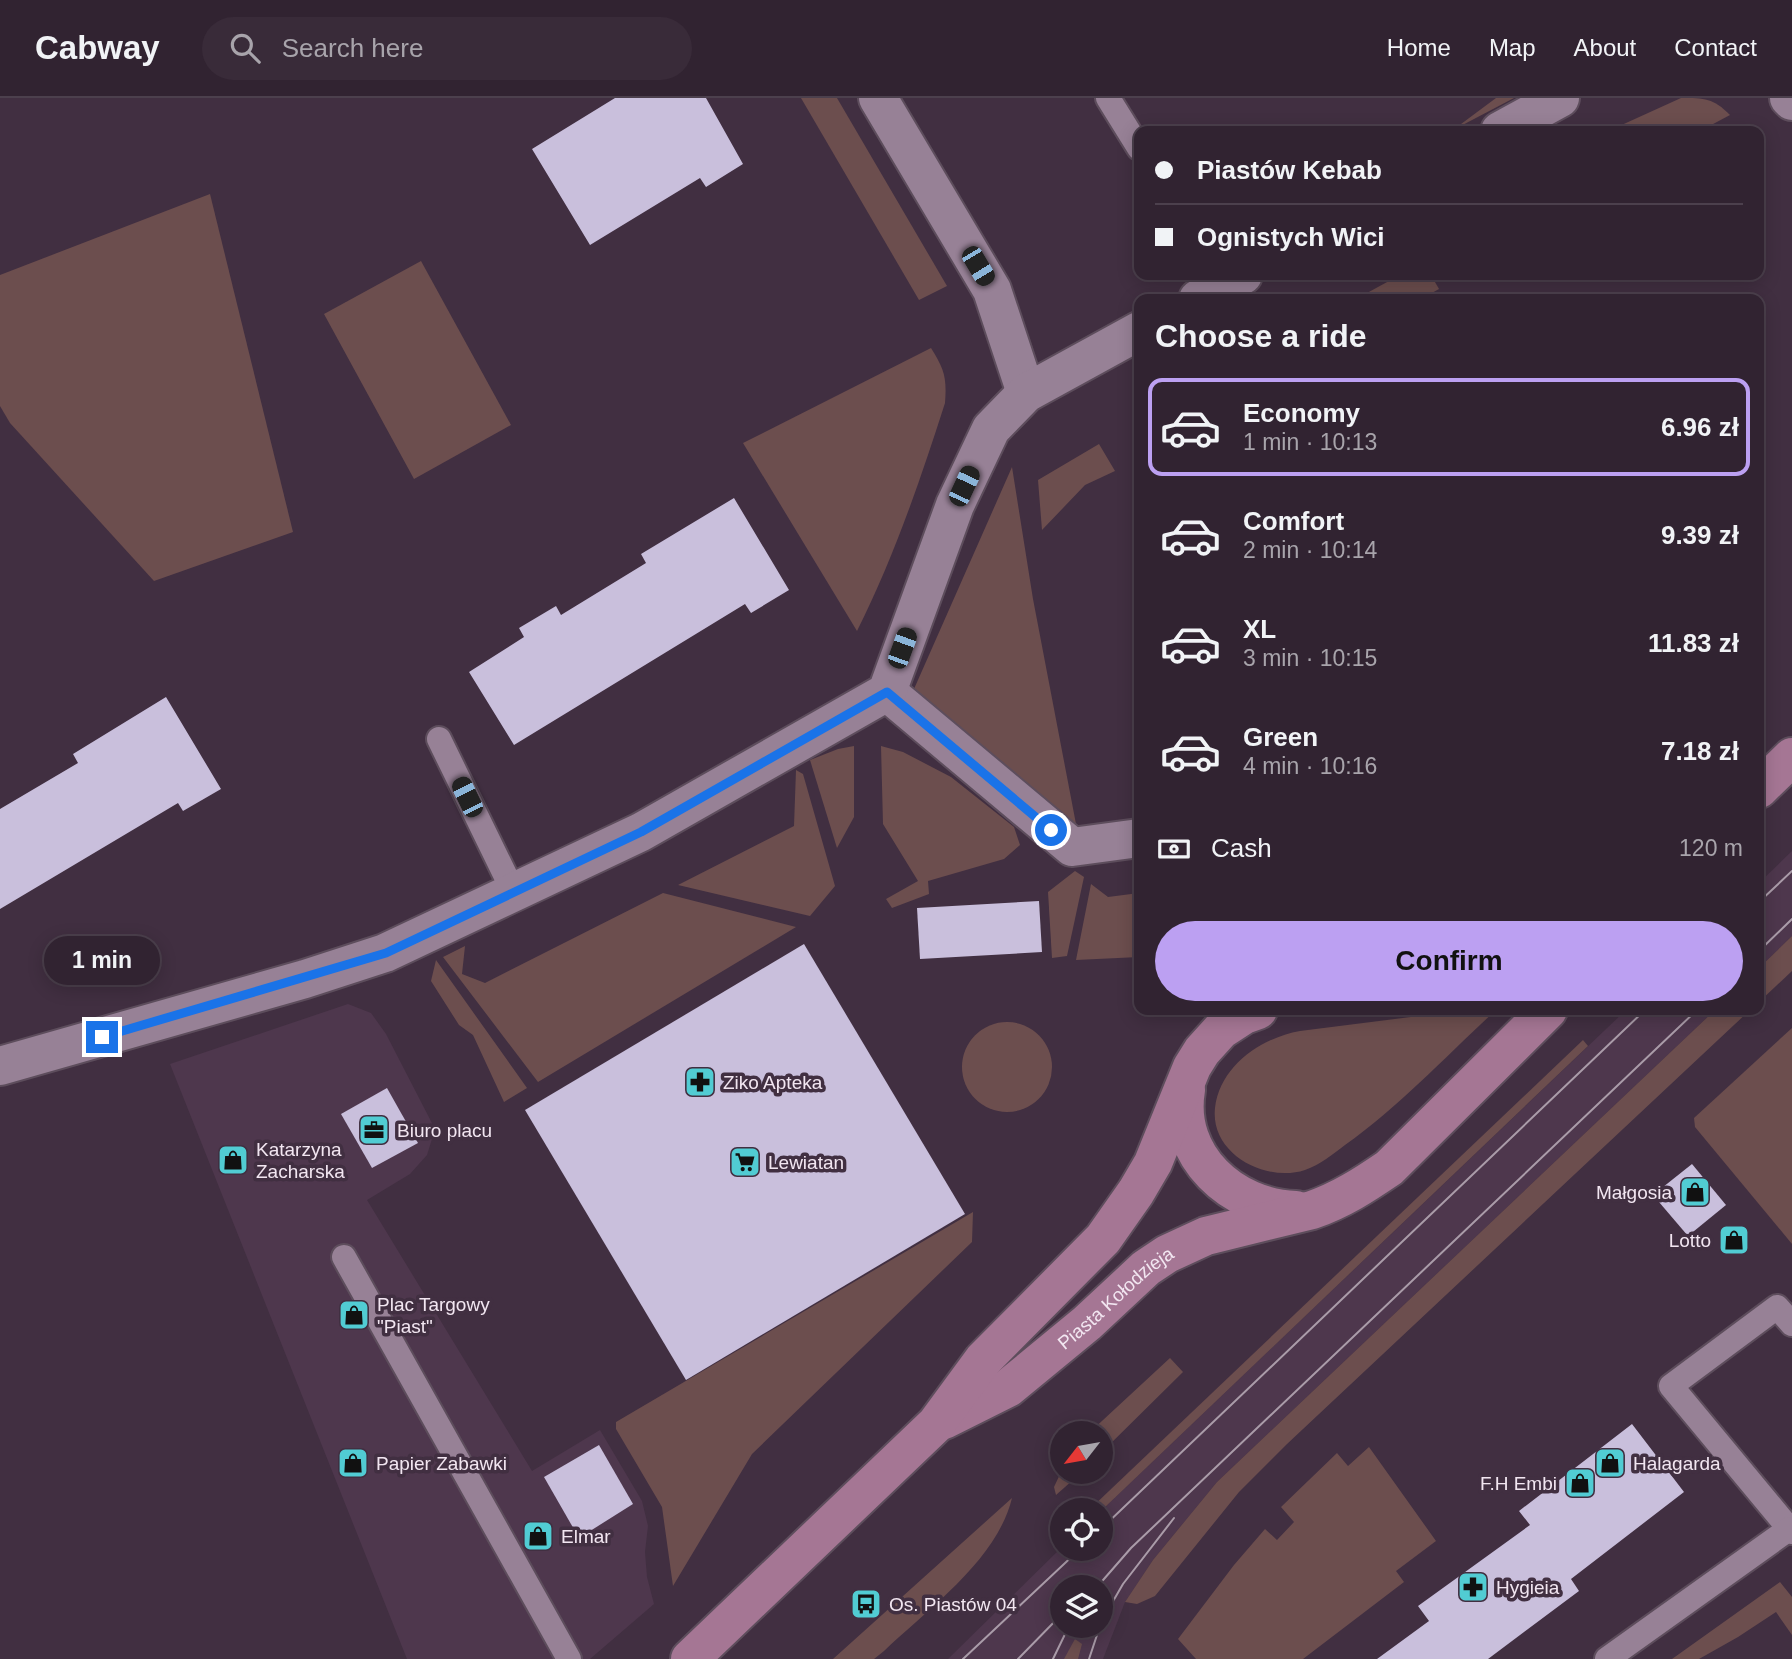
<!DOCTYPE html>
<html lang="en">
<head>
<meta charset="utf-8">
<style>
	body { margin:0; font-family:Arial,sans-serif; background:#392b39; color:#f1f3f6; height:100vh; display:flex; flex-direction:column; font-size:26px; white-space:nowrap }
	* { box-sizing:border-box; margin:0 }
	p { font-size:23px; color:#a8a4ab }
	.icon { flex:none; width:38px; height:38px; fill:none; stroke:currentColor; stroke-width:2; stroke-linecap:round; stroke-linejoin:round }
	.map { position:relative; flex:1; overflow:hidden }
	.drawer { position:absolute; left:1134px; top:196px; width:630px; height:721px; display:flex; flex-direction:column; background:#312331; border-radius:14px; box-shadow:0 4px 18px #0003,0 0 0 2px #4c404d }
	.drawer>* { flex:none }
	.hud { position:absolute; left:1134px; top:28px; width:630px; height:154px; border-radius:14px; box-shadow:0 4px 18px #0003,0 0 0 2px #4c404d; display:grid; align-content:center; height:154px; padding:0 21px; background:#312331 }
	.needle { width:46px; rotate:239deg }
	.fabs { position:absolute; left:1050px; top:1323px; display:grid; gap:14px }
	.fabs a { display:grid; place-items:center; width:63px; height:63px; border-radius:50%; background:#312331; box-shadow:0 4px 18px #0003,0 0 0 2px #4c404d; font-size:35px }
	.end { position:absolute; width:32px; height:32px; margin:-16px; border:9px solid #1a73e8; background:#fff; box-shadow:0 0 0 4px #fff }
	.from { border-radius:50% }
	.bubble { position:absolute; height:49px; border-radius:24px; background:#312331; box-shadow:0 4px 18px #0003,0 0 0 2px #4c404d; font-size:23px; font-weight:800; line-height:49px; text-align:center }
	.car { position:absolute; width:21px; height:42px; margin:-21px -10px; border-radius:9px; box-shadow:0 0 5px 2px #0007; background:linear-gradient(#222 24%,#8ab4d8 0 40%,#222 0 76%,#8ab4d8 0 86%,#222 0) }
	.hud b { display:flex; align-items:center; gap:24px; height:66px; font-size:26px }
	.hud b+b { border-top:2px solid #4c404d }
	.hud i { width:18px; height:18px; background:#f1f3f6 }
	ul { padding:0; list-style:none }
	li { display:flex; align-items:center; gap:21px; height:98px; margin:0 14px 10px; padding:0 7px; border:4px solid transparent; border-radius:14px }
	li div { flex:1 }
	li b { display:block; font-size:26px }
	li em { font-style:normal; font-weight:800 }
	li.current { border-color:#bca0f2 }
	li>.icon { width:63px; height:63px; stroke-width:1.5 }
	h2 { padding:0 21px; font-size:32px; line-height:84px }
	.pay { display:flex; align-items:center; gap:18px; height:77px; padding:0 21px; font-size:26px }
	.pay p { margin-inline-start:auto }
	.primary-button { display:flex; gap:14px; margin-top:auto; padding:14px 21px }
	.primary-button a { flex:1; height:80px; border-radius:42px; background:#bca0f2; color:#111; font-size:28px; font-weight:800; line-height:80px; text-align:center }
	header { display:flex; align-items:center; gap:42px; box-sizing:border-box; height:98px; padding:0 35px; background:#312331; border-bottom:2px solid #4c404d }
	header strong { font-size:33px }
	nav { display:flex; gap:38px; margin-inline-start:auto; font-size:24px }
	.search { width:490px; height:63px; background:#392b39; display:flex; align-items:center; gap:18px; box-sizing:border-box; padding:0 24px; border-radius:38px; color:#a8a4ab; font-size:26px }
	.map>svg:first-child { display:block }
	.built { fill:#4e374d; fill-rule:evenodd }
	.green { fill:#6c4e4e }
	.building { fill:#c9bfdc }
	.lines { fill:none; stroke-linecap:round; stroke-linejoin:round }
	.lane-casing { stroke:#5d4d5c; stroke-width:28 }
	.street-casing { stroke:#5d4d5c; stroke-width:42 }
	.secondary-casing { stroke:#5d4d5c; stroke-width:42 }
	.lane { stroke:#978196; stroke-width:24 }
	.street { stroke:#978196; stroke-width:38 }
	.secondary { stroke:#a57694; stroke-width:38 }
	.tram { stroke:#aa9ca9; stroke-width:2 }
	.route { stroke:#1a73e8; stroke-width:9 }
	.labels { text-anchor:middle; dominant-baseline:central; stroke-width:7; stroke-linejoin:round; paint-order:stroke }
	.poi-label { font-size:19px; fill:#f2e6f1; stroke:#412f41; text-anchor:start }
	.street-label { font-size:19px; fill:#f2e6f1; stroke:#412f41 }
</style>
</head>
<body>
<header>
<strong>Cabway</strong>
<div class="search"><svg class="icon" aria-label="search" viewBox="0 0 24 24"><circle cx="10" cy="10" r="6"/><path d="M15 15l6 6"/></svg>Search here</div>
<nav><a>Home</a><a>Map</a><a>About</a><a>Contact</a></nav>
</header>
<div class="map">
<svg width="1792" height="1561" viewBox="0 0 1792 1561">
	<rect width="100%" height="100%" fill="#412f41"/>
	<g class="built">
		<path d="M1792 753V838L1759 870V785Z"/>
		<path d="M348 906 371 915 386 936 435 1031 427 1057 410 1076 367 1102 532 1373 600 1332 642 1403 648 1428 645 1454 647 1479 654 1506 590 1561H407L170 966Z"/>
		<path d="M1626 912H1715L1217 1384 1153 1462 1125 1504 1103 1561H948L1062 1449 1101 1451V1413ZM1062 1489H1101V1528H1062Z"/>
	</g>
	<g class="green">
		<path d="M801 0H837L947 188 919 202Z"/>
		<path d="M1496 0H1514L1453 32Z"/>
		<path d="M1681 0C1705 0 1713 0 1730 17L1700 33H1617L1615 30Z"/>
		<path d="M210 96 293 434 154 483 10 325 0 308V177Z"/>
		<path d="M421 163 511 327 414 381 324 216Z"/>
		<path d="M1400 177H1431L1439 191 1421 201H1356Z"/>
		<path d="M931 250C944 271 947 279 945 305 920 383 894 459 857 533L743 345Z"/>
		<path d="M1099 346 1115 373 1085 387 1042 432 1038 382Z"/>
		<path d="M1012 369 1033 501 1076 726 1066 728 914 591Z"/>
		<path d="M854 648V719L837 750 810 662 838 651Z"/>
		<path d="M881 648 903 654 951 679 1014 729 1020 747 1004 761 928 783 929 796 892 810 886 801 918 783 883 726Z"/>
		<path d="M796 672 803 676 835 788 810 818 678 787 794 728Z"/>
		<path d="M1075 773 1084 779 1067 858 1052 860 1048 794Z"/>
		<path d="M1091 786 1108 799 1139 795V859L1076 862Z"/>
		<path d="M663 795 796 829 538 984 443 859 465 848 462 876 485 885Z"/>
		<path d="M1792 838V873L1759 904V870Z"/>
		<path d="M436 862 527 990 504 1004 473 937 459 927 431 883Z"/>
		<path d="M1466 912H1496C1447 957 1400 1008 1345 1047 1333 1056 1320 1067 1305 1072 1266 1085 1210 1056 1215 1010 1220 968 1261 940 1300 933Z"/>
		<path d="M1715 912H1750L1287 1346 1239 1394 1155 1498 1137 1506 1125 1504 1153 1462 1217 1384Z"/>
		<circle cx="1007" cy="969" r="45"/>
		<path d="M1792 930V1146L1695 1029 1694 1020Z"/>
		<path d="M1583 942 1588 948 1101 1413 1089 1412Z"/>
		<path d="M973 1114 972 1144 752 1356 673 1488 662 1409 616 1331V1324Z"/>
		<path d="M1170 1260 1183 1274 1101 1355V1335H1089Z"/>
		<path d="M1369 1349 1436 1443 1396 1473 1404 1484 1303 1561H1196L1178 1541 1234 1467 1265 1431 1277 1442 1294 1424 1281 1409 1337 1355 1348 1368Z"/>
		<path d="M1062 1372V1374H1082L1056 1397 1054 1389Z"/>
		<path d="M1012 1400C997 1462 929 1510 884 1553L874 1561H833Z"/>
		<path d="M1780 1484 1792 1499V1537L1776 1514 1738 1539 1699 1561H1672Z"/>
		<path d="M1075 1541 1082 1546 1078 1561H1064Z"/>
	</g>
	<g class="building">
		<path d="M615 0H706L743 66 706 89 700 80 590 147 532 51Z"/>
		<path d="M734 400 789 492 751 515 745 506 514 647 469 574 524 539 519 530 556 508 561 517 646 465 641 456Z"/>
		<path d="M166 599 221 691 183 713 178 705 0 811V711L78 665 73 656Z"/>
		<path d="M1039 803 1042 854 920 861 917 810Z"/>
		<path d="M804 846 965 1116 686 1282 525 1012Z"/>
		<path d="M387 990 418 1045 372 1070 341 1016Z"/>
		<path d="M1692 1066 1726 1107 1688 1138 1653 1097Z"/>
		<path d="M1632 1326 1684 1394 1571 1481 1579 1493 1488 1561H1377L1429 1523 1418 1508 1530 1427 1519 1413Z"/>
		<path d="M599 1347 633 1406 579 1440 544 1379Z"/>
	</g>
	<g class="lines">
		<g class="lane-casing">
			<g id="lane">
				<path d="M1108 0 1139 50"/>
				<path d="M439 641 514 795"/>
				<path d="M344 1159 569 1561"/>
				<path d="M1792 1226 1777 1209 1671 1288 1792 1434"/>
				<path d="M1607 1561 1789 1431"/>
			</g>
		</g>
		<g class="street-casing">
			<g id="street">
				<path d="M878 0 992 192 1026 295"/>
				<path d="M1789 0 1792 3"/>
				<path d="M1500 33 1560 0"/>
				<path d="M1198 201 1243 177"/>
				<path d="M887 594 1072 749 1139 740"/>
				<path d="M0 968 305 881 385 855 641 734 887 594 955 407 991 331 1026 295 1139 233"/>
			</g>
		</g>
		<g class="secondary-casing">
			<g id="secondary">
				<path d="M1759 691 1792 659"/>
				<path d="M1186 992C1175 1058 1232 1110 1296 1112"/>
				<path id="s1" d="M944 1322 1008 1290 1087 1225 1146 1170 1167 1156 1206 1138 1312 1112C1341 1102 1364 1087 1389 1070L1548 912"/>
				<path d="M690 1561 936 1326 983 1262 1103 1141 1136 1094 1153 1065 1192 969 1202 953 1221 932 1244 917 1258 912"/>
			</g>
		</g>
		<use href="#lane" class="lane"/>
		<use href="#street" class="street"/>
		<use href="#secondary" class="secondary"/>
		<g class="tram">
			<path d="M1759 804 1792 773"/>
			<path d="M1759 853 1792 821"/>
			<path d="M1101 1431 1645 912"/>
			<path d="M1097 1489 1131 1450 1697 912"/>
			<path d="M1101 1524 1123 1486 1174 1420"/>
			<path d="M963 1561 1080 1451"/>
			<path d="M1018 1561 1062 1516"/>
			<path d="M1053 1561 1069 1528"/>
			<path d="M1089 1561 1100 1528"/>
		</g>
	</g>
	<g class="lines">
		<path class="route" d="M102 939 386 855 641 734 887 594 1051 732"/>
	</g>
	<defs>
		<g id="pharmacy-square" transform="scale(1.575)"><rect x="-9" y="-9" width="18" height="18" rx="4" fill="#51ccd3" stroke="#412f41"/><path d="M-2-6h4v4h4v4h-4v4h-4v-4h-4v-4h4Z" fill="#111"/></g>
		<g id="office-square" transform="scale(1.575)"><rect x="-9" y="-9" width="18" height="18" rx="4" fill="#51ccd3" stroke="#412f41"/><path d="M-6-3h4V-5.5h4V-3h4V5H-6ZM-1-4.5V-3h2v-1.5ZM-6 0V1H6V0Z" fill="#111"/></g>
		<g id="shop-square" transform="scale(1.575)"><rect x="-9" y="-9" width="18" height="18" rx="4" fill="#51ccd3" stroke="#412f41"/><path d="M-5-2.5h2.3a2.7 3.5 0 0 1 5.4 0H5L5.5 6h-11ZM-1.5-2.5h3a1.5 2.3 0 0 0-3 0Z" fill="#111"/></g>
		<g id="supermarket-square" transform="scale(1.575)"><rect x="-9" y="-9" width="18" height="18" rx="4" fill="#51ccd3" stroke="#412f41"/><path d="M-6-5.5h2.5l.6 2H6L4.5 2H-2.5L-4.4-4H-6ZM-1.5 3.2a1.3 1.3 0 1 0 .1 0ZM3 3.2a1.3 1.3 0 1 0 .1 0Z" fill="#111"/></g>
		<g id="bus-square" transform="scale(1.575)"><rect x="-9" y="-9" width="18" height="18" rx="4" fill="#51ccd3" stroke="#412f41"/><path d="M-5-6H5V4H4V6H2V4H-2V6H-4V4H-5ZM-3.5-4V0h7V-4ZM-3.5 1.2v1.5H-2V1.2ZM2 1.2v1.5H3.5V1.2Z" fill="#111"/></g>
	</defs>
	<g fill-rule="evenodd">
		<use href="#pharmacy-square" x="700" y="984"/>
		<use href="#office-square" x="374" y="1032"/>
		<use href="#shop-square" x="233" y="1062"/>
		<use href="#supermarket-square" x="745" y="1064"/>
		<use href="#shop-square" x="1695" y="1094"/>
		<use href="#shop-square" x="1734" y="1142"/>
		<use href="#shop-square" x="354" y="1217"/>
		<use href="#shop-square" x="353" y="1365"/>
		<use href="#shop-square" x="1610" y="1365"/>
		<use href="#shop-square" x="1580" y="1385"/>
		<use href="#shop-square" x="538" y="1438"/>
		<use href="#pharmacy-square" x="1473" y="1489"/>
		<use href="#bus-square" x="866" y="1506"/>
	</g>
	<g class="labels">
		<g class="poi-label">
			<text x="723" y="984">Ziko Apteka</text>
			<text x="397" y="1032">Biuro placu</text>
			<text x="256" y="1051">Katarzyna<tspan x="256" dy="22">Zacharska</tspan></text>
			<text x="768" y="1064">Lewiatan</text>
			<text x="1672" y="1094" text-anchor="end">Małgosia</text>
			<text x="1711" y="1142" text-anchor="end">Lotto</text>
			<text x="377" y="1206">Plac Targowy<tspan x="377" dy="22">"Piast"</tspan></text>
			<text x="376" y="1365">Papier Zabawki</text>
			<text x="1633" y="1365">Halagarda</text>
			<text x="1557" y="1385" text-anchor="end">F.H Embi</text>
			<text x="561" y="1438">Elmar</text>
			<text x="1496" y="1489">Hygieia</text>
			<text x="889" y="1506">Os. Piastów 04</text>
		</g>
		<g class="street-label">
			<text stroke="none"><textPath href="#s1" startOffset="212">Piasta Kołodzieja</textPath></text>
		</g>
	</g>
</svg>
<div class="fabs">
<a><svg class="needle" viewBox="-14 -14 28 28"><path d="M0-13l5 13h-10z" fill="#e53935"/><path d="M0 13l5-13h-10z" fill="#a8a4ab"/></svg></a>
<a><svg class="icon" aria-label="locate" viewBox="0 0 24 24"><circle cx="12" cy="12" r="6"/><path d="M12 2v4M12 18v4M2 12h4M18 12h4"/></svg></a>
<a><svg class="icon" aria-label="layers" viewBox="0 0 24 24"><path d="M12 4l9 5-9 5-9-5zM3 14l9 5 9-5"/></svg></a>
</div>
<i class="end from" style="left:1051px;top:732px"></i>
<i class="end" style="left:102px;top:939px"></i>
<div class="bubble" style="left:44px;top:838px;width:116px">1 min</div>
<i class="car" style="left:978px;top:168px;rotate:149deg"></i>
<i class="car" style="left:964px;top:388px;rotate:25deg"></i>
<i class="car" style="left:902px;top:550px;rotate:20deg"></i>
<i class="car" style="left:467px;top:699px;rotate:334deg"></i>
<div class="hud">
<b><i class="from"></i>Piastów Kebab</b>
<b><i></i>Ognistych Wici</b>
</div>
<section class="drawer">
<h2>Choose a ride</h2>
<ul>
<li class="current"><svg class="icon" aria-label="car" viewBox="0 0 24 24"><path d="M5 17H2v-5l4-1 3-4h7l3 4 3 1v5h-3M9 17h6M6 11h13"/><circle cx="7" cy="17" r="2"/><circle cx="17" cy="17" r="2"/></svg><div><b>Economy</b><p>1 min · 10:13</p></div><em>6.96 zł</em></li>
<li><svg class="icon" aria-label="car" viewBox="0 0 24 24"><path d="M5 17H2v-5l4-1 3-4h7l3 4 3 1v5h-3M9 17h6M6 11h13"/><circle cx="7" cy="17" r="2"/><circle cx="17" cy="17" r="2"/></svg><div><b>Comfort</b><p>2 min · 10:14</p></div><em>9.39 zł</em></li>
<li><svg class="icon" aria-label="car" viewBox="0 0 24 24"><path d="M5 17H2v-5l4-1 3-4h7l3 4 3 1v5h-3M9 17h6M6 11h13"/><circle cx="7" cy="17" r="2"/><circle cx="17" cy="17" r="2"/></svg><div><b>XL</b><p>3 min · 10:15</p></div><em>11.83 zł</em></li>
<li><svg class="icon" aria-label="car" viewBox="0 0 24 24"><path d="M5 17H2v-5l4-1 3-4h7l3 4 3 1v5h-3M9 17h6M6 11h13"/><circle cx="7" cy="17" r="2"/><circle cx="17" cy="17" r="2"/></svg><div><b>Green</b><p>4 min · 10:16</p></div><em>7.18 zł</em></li>
</ul>
<div class="pay"><svg class="icon" aria-label="cash" viewBox="0 0 24 24"><path d="M3 7h18v10H3z"/><circle cx="12" cy="12" r="2"/></svg>Cash<p>120 m</p></div>
<div class="primary-button"><a>Confirm</a></div>
</section>
</div>
</body>
</html>
